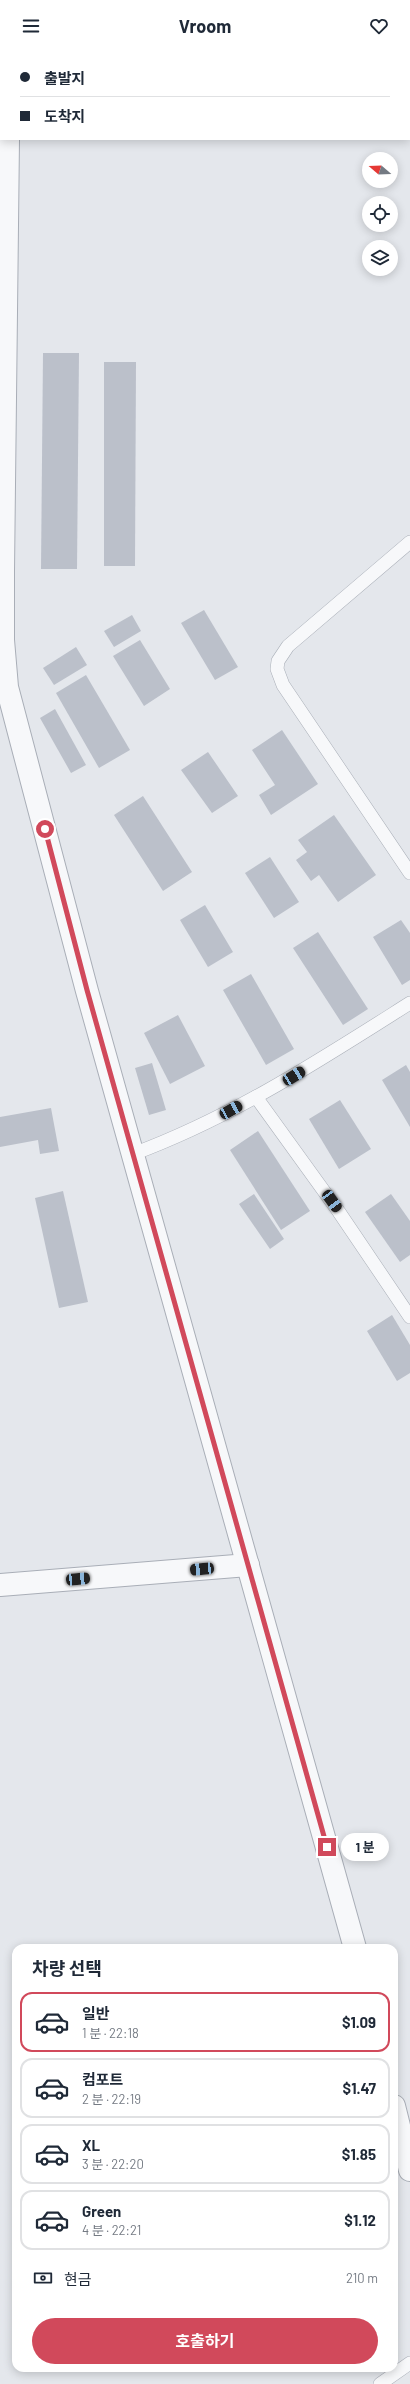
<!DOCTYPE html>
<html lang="ko">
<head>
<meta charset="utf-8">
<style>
	body { margin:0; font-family:Barlow,"Noto Sans KR",sans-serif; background:#f2f2f3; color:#1f2937; height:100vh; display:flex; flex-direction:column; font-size:15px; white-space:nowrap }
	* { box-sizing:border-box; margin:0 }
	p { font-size:13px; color:#747a83 }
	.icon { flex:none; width:22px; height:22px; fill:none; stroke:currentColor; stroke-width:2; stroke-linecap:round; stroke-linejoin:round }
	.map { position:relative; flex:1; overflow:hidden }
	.details { position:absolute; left:12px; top:1892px; width:386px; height:428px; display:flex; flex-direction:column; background:#fff; border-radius:12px; box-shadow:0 2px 10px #0003 }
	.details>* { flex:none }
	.banner { position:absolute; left:0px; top:0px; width:410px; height:88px; box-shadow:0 2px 10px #0003; display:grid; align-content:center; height:88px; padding:0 20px; background:#fff }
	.needle { width:26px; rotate:289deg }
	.controls { position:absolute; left:362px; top:100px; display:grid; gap:8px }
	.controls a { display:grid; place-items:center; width:36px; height:36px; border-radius:50%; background:#fff; box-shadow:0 2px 10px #0003; font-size:20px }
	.end { position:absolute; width:18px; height:18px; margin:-9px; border:5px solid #d1495b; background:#fff; box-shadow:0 0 0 2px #fff }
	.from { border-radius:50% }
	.bubble { position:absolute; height:28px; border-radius:14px; background:#fff; box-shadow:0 2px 10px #0003; font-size:13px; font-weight:700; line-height:28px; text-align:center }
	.car { position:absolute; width:12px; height:24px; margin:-12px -6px; border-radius:5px; box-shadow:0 0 3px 1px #0007; background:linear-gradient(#222 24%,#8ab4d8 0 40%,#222 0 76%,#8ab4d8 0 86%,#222 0) }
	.banner b { display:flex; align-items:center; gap:14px; height:38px; font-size:15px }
	.banner b+b { border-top:1px solid #e0e1e3 }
	.banner i { width:10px; height:10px; background:#1f2937 }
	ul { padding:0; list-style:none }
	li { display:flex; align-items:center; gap:12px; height:60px; margin:0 8px 6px; padding:0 12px; border:2px solid #e0e1e3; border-radius:12px }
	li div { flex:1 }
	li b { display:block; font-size:15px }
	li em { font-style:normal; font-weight:700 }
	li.on { border-color:#d1495b }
	li>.icon { width:36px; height:36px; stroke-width:1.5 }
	h2 { padding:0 20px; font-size:18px; line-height:48px }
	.pay { display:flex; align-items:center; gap:10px; height:44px; padding:0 20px; font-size:15px }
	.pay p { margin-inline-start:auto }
	.action { display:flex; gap:8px; margin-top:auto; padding:8px 20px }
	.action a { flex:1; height:46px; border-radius:24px; background:#d1495b; color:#fff; font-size:16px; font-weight:700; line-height:46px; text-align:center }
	header { display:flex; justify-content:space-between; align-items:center; height:52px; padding:0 20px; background:#fff; font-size:18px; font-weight:700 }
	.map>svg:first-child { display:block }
	.building { fill:#bbc0ca }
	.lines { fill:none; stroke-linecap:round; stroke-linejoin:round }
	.service-casing { stroke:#a9aeb7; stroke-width:14 }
	.minor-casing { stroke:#a9aeb7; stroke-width:24 }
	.service { stroke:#f7f8fa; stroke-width:13 }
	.minor { stroke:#f7f8fa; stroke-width:22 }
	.route { stroke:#d1495b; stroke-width:5 }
</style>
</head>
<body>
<header><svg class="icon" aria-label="menu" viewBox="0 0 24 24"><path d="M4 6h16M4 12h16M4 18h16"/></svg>Vroom<svg class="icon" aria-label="heart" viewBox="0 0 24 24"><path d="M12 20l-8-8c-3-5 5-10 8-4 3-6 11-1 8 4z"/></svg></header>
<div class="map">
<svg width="410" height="2332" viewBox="0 0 410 2332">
	<rect width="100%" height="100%" fill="#e4e7ec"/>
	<g class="building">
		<path d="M43 301H79L77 517H41Z"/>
		<path d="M104 310H136L135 514H104Z"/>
		<path d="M204 558 238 615 215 628 181 571Z"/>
		<path d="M132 563 141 579 114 595 104 579Z"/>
		<path d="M140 588 170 637 144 654 113 604Z"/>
		<path d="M76 595 87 613 54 633 43 616Z"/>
		<path d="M86 623 130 698 99 716 56 641Z"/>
		<path d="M55 657 86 713 71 721 40 666Z"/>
		<path d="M282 678 318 732 271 763 259 743 275 733 252 698Z"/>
		<path d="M208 700 238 744 212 761 181 718Z"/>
		<path d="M143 744 192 820 163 839 114 763Z"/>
		<path d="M334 763 376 823 338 850 319 823 311 829 296 808 307 800 298 788Z"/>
		<path d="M270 805 299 850 274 866 245 821Z"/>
		<path d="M205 853 233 900 208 915 180 868Z"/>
		<path d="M401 868 410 881V928L402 933 373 885Z"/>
		<path d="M318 880 368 957 343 973 293 896Z"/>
		<path d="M251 922 294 997 266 1013 223 938Z"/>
		<path d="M178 963 205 1014 170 1032 144 981Z"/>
		<path d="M152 1011 166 1058 149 1063 135 1016Z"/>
		<path d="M406 1013 410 1020V1075L382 1028Z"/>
		<path d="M340 1048 371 1097 339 1117 309 1067Z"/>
		<path d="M51 1056 59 1099 40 1102 38 1088 0 1095V1065Z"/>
		<path d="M258 1079 310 1159 281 1178 230 1098Z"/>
		<path d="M63 1139 88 1250 59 1256 35 1146Z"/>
		<path d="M254 1142 284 1187 270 1197 239 1152Z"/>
		<path d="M391 1142 410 1169V1203L400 1210 365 1160Z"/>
		<path d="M392 1263 410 1293V1321L397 1329 367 1279Z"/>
	</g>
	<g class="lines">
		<g class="service-casing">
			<g id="service">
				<path d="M410 490 288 594 278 609 277 617 283 633 410 821"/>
				<path d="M256 1045 339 1160 410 1265"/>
				<path d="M133 1102C233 1065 320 1008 410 951"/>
				<path d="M380 2332 410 2311"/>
			</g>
		</g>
		<g class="minor-casing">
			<g id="minor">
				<path d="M9 1V0"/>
				<path d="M8 87 3 519V588L7 635 87 939 355 1896"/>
				<path d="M0 1533 248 1513"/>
				<path d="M394 2054 410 2118"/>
			</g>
		</g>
		<use href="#service" class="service"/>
		<use href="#minor" class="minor"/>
	</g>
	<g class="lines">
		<path class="route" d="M45 777 87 938 327 1795"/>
	</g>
</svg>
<div class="controls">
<a><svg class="needle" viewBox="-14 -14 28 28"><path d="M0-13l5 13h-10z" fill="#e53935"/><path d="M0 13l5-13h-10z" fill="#747a83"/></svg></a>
<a><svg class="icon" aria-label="locate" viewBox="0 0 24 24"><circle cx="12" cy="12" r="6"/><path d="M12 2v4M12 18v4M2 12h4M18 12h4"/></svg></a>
<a><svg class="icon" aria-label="layers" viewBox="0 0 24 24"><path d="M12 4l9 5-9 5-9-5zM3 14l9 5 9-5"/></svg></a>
</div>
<i class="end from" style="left:45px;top:777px"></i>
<i class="end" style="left:327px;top:1795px"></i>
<div class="bubble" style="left:341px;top:1781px;width:48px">1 분</div>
<i class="car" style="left:294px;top:1024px;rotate:58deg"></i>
<i class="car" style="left:231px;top:1058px;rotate:61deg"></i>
<i class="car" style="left:332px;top:1149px;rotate:144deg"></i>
<i class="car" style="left:202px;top:1517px;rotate:265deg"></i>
<i class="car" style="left:78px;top:1527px;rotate:85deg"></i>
<div class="banner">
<b><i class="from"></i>출발지</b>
<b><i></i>도착지</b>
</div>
<section class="details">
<h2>차량 선택</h2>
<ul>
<li class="on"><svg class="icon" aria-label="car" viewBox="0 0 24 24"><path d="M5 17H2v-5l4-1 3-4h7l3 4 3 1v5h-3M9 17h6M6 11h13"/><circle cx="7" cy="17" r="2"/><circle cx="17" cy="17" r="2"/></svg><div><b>일반</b><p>1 분 · 22:18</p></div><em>$1.09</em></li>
<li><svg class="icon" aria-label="car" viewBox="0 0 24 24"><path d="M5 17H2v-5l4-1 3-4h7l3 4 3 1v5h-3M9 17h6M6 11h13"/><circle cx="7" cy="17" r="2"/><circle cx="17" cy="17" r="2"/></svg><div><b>컴포트</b><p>2 분 · 22:19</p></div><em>$1.47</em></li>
<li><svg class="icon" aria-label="car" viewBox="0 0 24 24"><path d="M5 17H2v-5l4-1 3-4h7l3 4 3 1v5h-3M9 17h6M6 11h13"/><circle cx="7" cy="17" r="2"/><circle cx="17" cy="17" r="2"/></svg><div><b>XL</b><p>3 분 · 22:20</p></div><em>$1.85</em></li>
<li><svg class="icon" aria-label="car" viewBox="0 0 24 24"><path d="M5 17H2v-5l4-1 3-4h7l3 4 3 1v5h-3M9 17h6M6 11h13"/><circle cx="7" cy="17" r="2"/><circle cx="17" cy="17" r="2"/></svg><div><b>Green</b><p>4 분 · 22:21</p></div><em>$1.12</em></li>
</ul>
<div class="pay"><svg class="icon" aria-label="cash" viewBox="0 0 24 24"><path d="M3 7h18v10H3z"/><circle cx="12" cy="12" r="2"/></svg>현금<p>210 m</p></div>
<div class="action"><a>호출하기</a></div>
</section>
</div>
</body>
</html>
